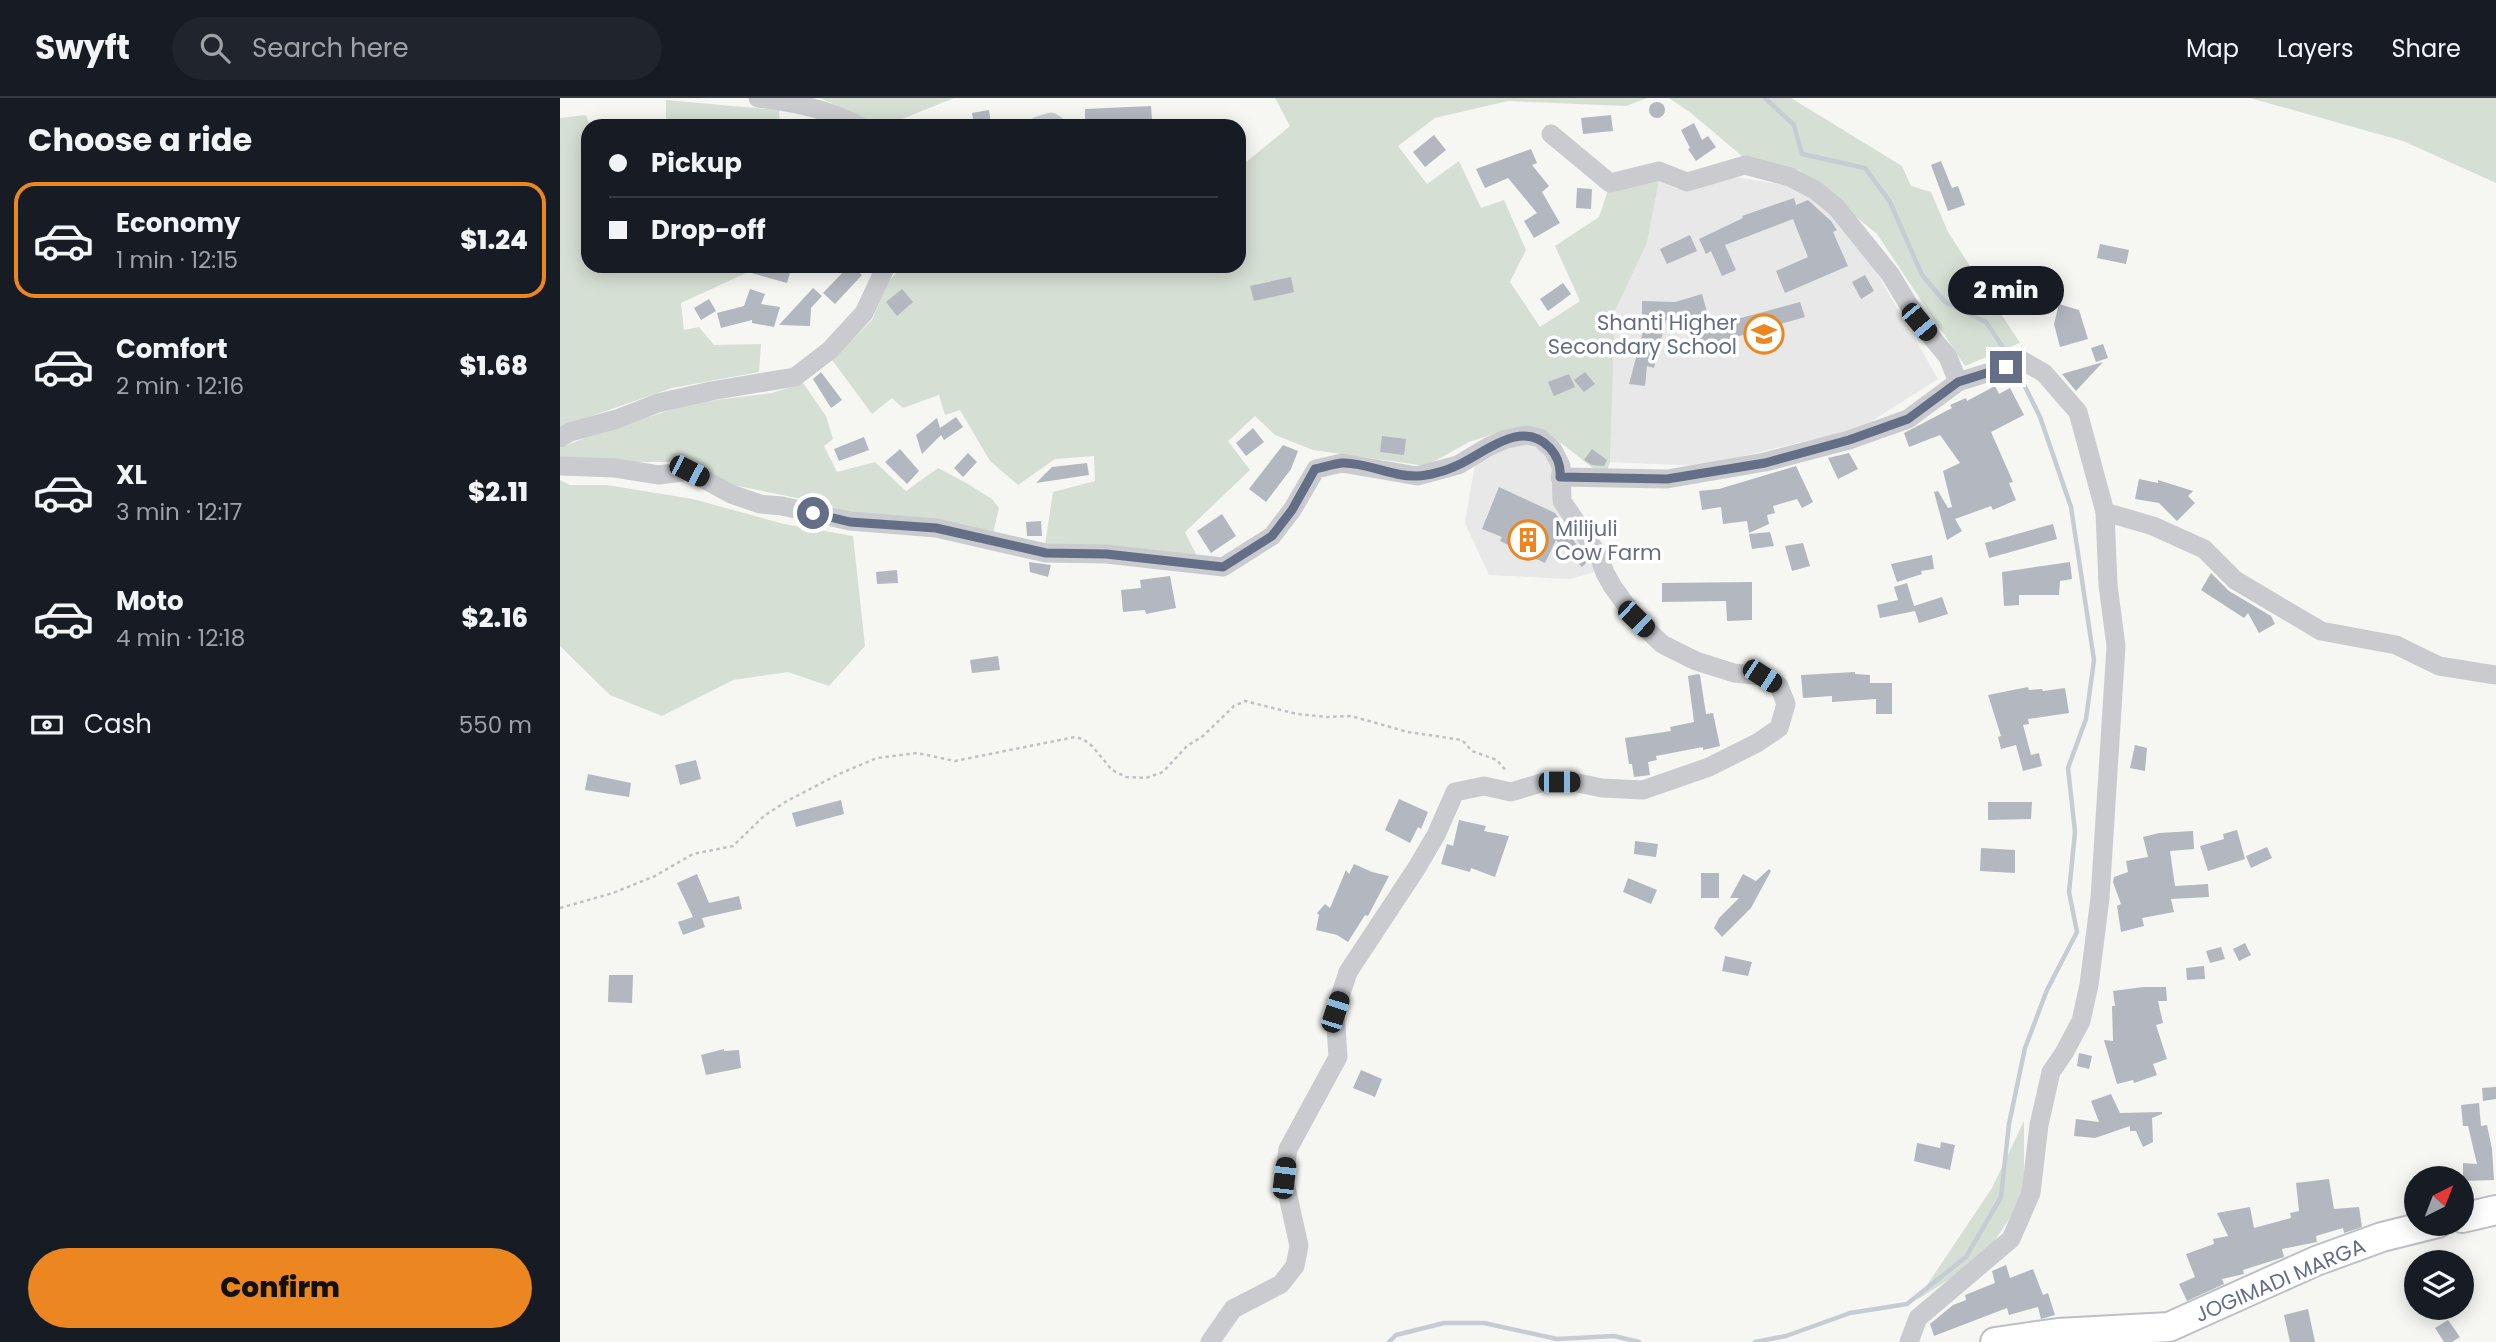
<!DOCTYPE html>
<html lang="en">
<head>
<meta charset="utf-8">
<style>
	body { margin:0; font-family:Poppins,sans-serif; background:#20242c; color:#f1f3f6; height:100vh; display:flex; flex-direction:column; font-size:26px; white-space:nowrap }
	* { box-sizing:border-box; margin:0 }
	p { font-size:23px; color:#9ea1a6 }
	.icon { flex:none; width:38px; height:38px; fill:none; stroke:currentColor; stroke-width:2; stroke-linecap:round; stroke-linejoin:round }
	.map { position:relative; flex:1; overflow:hidden }
	.details { display:flex; flex-direction:column; background:#171b24; width:560px }
	.details>* { flex:none }
	.hud { position:absolute; left:21px; top:21px; width:665px; height:154px; border-radius:21px; box-shadow:0 4px 18px #0003; display:grid; align-content:center; height:154px; padding:0 28px; background:#171b24 }
	.needle { width:46px; rotate:42deg }
	.fabs { position:absolute; left:1844px; top:1068px; display:grid; gap:14px }
	.fabs a { display:grid; place-items:center; width:70px; height:70px; border-radius:50%; background:#171b24; box-shadow:0 4px 18px #0003; font-size:35px }
	.end { position:absolute; width:32px; height:32px; margin:-16px; border:9px solid #646e86; background:#fff; box-shadow:0 0 0 4px #fff }
	.from { border-radius:50% }
	.bubble { position:absolute; height:49px; border-radius:24px; background:#171b24; box-shadow:0 4px 18px #0003; font-size:23px; font-weight:800; line-height:49px; text-align:center }
	.car { position:absolute; width:21px; height:42px; margin:-21px -10px; border-radius:9px; box-shadow:0 0 5px 2px #0007; background:linear-gradient(#222 24%,#8ab4d8 0 40%,#222 0 76%,#8ab4d8 0 86%,#222 0) }
	.hud b { display:flex; align-items:center; gap:24px; height:66px; font-size:26px }
	.hud b+b { border-top:2px solid #363941 }
	.hud i { width:18px; height:18px; background:#f1f3f6 }
	ul { padding:0; list-style:none }
	li { display:flex; align-items:center; gap:21px; height:116px; margin:0 14px 10px; padding:0 14px; border:4px solid transparent; border-radius:21px }
	li div { flex:1 }
	li b { display:block; font-size:26px }
	li em { font-style:normal; font-weight:800 }
	li.current { border-color:#eb8620 }
	li>.icon { width:63px; height:63px; stroke-width:1.5 }
	h2 { padding:0 28px; font-size:32px; line-height:84px }
	.pay { display:flex; align-items:center; gap:18px; height:77px; padding:0 28px; font-size:26px }
	.pay p { margin-inline-start:auto }
	.cta { display:flex; gap:14px; margin-top:auto; padding:14px 28px }
	.cta a { flex:1; height:80px; border-radius:42px; background:#eb8620; color:#111; font-size:28px; font-weight:800; line-height:80px; text-align:center }
	header { display:flex; align-items:center; gap:42px; box-sizing:border-box; height:98px; padding:0 35px; background:#171b24; border-bottom:2px solid #363941 }
	header strong { font-size:33px }
	nav { display:flex; gap:38px; margin-inline-start:auto; font-size:24px }
	.search { width:490px; height:63px; background:#20242c; display:flex; align-items:center; gap:18px; box-sizing:border-box; padding:0 24px; border-radius:38px; color:#9ea1a6; font-size:26px }
	main { display:flex; flex:1; min-height:0 }
	.map>svg:first-child { display:block }
	.built { fill:#e7e8e7 }
	.green { fill:#d6dfd4 }
	.lines { fill:none; stroke-linecap:round; stroke-linejoin:round }
	.stream { stroke:#c6ccd3; stroke-width:4.5 }
	.building { fill:#b3b7bf }
	.secondary-casing { stroke:#bdbfc5; stroke-width:32 }
	.path { stroke:#c0c1c4; stroke-width:2.5; stroke-dasharray:3.5 3.5; stroke-linecap:butt }
	.street { stroke:#c9cbcf; stroke-width:19 }
	.secondary { stroke:#fff; stroke-width:28 }
	.route { stroke:#646e86; stroke-width:9 }
	.labels { text-anchor:middle; dominant-baseline:central; stroke-width:7; stroke-linejoin:round; paint-order:stroke }
	.poi-label { font-size:21px; fill:#646e86; stroke:#fff; text-anchor:end }
	.street-label { font-size:21px; fill:#646e86; stroke:#fff }
</style>
</head>
<body>
<header>
<strong>Swyft</strong>
<div class="search"><svg class="icon" aria-label="search" viewBox="0 0 24 24"><circle cx="10" cy="10" r="6"/><path d="M15 15l6 6"/></svg>Search here</div>
<nav><a>Map</a><a>Layers</a><a>Share</a></nav>
</header>
<main>
<section class="details">
<h2>Choose a ride</h2>
<ul>
<li class="current"><svg class="icon" aria-label="car" viewBox="0 0 24 24"><path d="M5 17H2v-5l4-1 3-4h7l3 4 3 1v5h-3M9 17h6M6 11h13"/><circle cx="7" cy="17" r="2"/><circle cx="17" cy="17" r="2"/></svg><div><b>Economy</b><p>1 min · 12:15</p></div><em>$1.24</em></li>
<li><svg class="icon" aria-label="car" viewBox="0 0 24 24"><path d="M5 17H2v-5l4-1 3-4h7l3 4 3 1v5h-3M9 17h6M6 11h13"/><circle cx="7" cy="17" r="2"/><circle cx="17" cy="17" r="2"/></svg><div><b>Comfort</b><p>2 min · 12:16</p></div><em>$1.68</em></li>
<li><svg class="icon" aria-label="car" viewBox="0 0 24 24"><path d="M5 17H2v-5l4-1 3-4h7l3 4 3 1v5h-3M9 17h6M6 11h13"/><circle cx="7" cy="17" r="2"/><circle cx="17" cy="17" r="2"/></svg><div><b>XL</b><p>3 min · 12:17</p></div><em>$2.11</em></li>
<li><svg class="icon" aria-label="car" viewBox="0 0 24 24"><path d="M5 17H2v-5l4-1 3-4h7l3 4 3 1v5h-3M9 17h6M6 11h13"/><circle cx="7" cy="17" r="2"/><circle cx="17" cy="17" r="2"/></svg><div><b>Moto</b><p>4 min · 12:18</p></div><em>$2.16</em></li>
</ul>
<div class="pay"><svg class="icon" aria-label="cash" viewBox="0 0 24 24"><path d="M3 7h18v10H3z"/><circle cx="12" cy="12" r="2"/></svg>Cash<p>550 m</p></div>
<div class="cta"><a>Confirm</a></div>
</section>
<div class="map">
<svg width="1936" height="1244" viewBox="0 0 1936 1244">
	<rect width="100%" height="100%" fill="#f6f7f3"/>
	<g class="built">
		<path d="M1174 79 1224 87 1259 99 1313 168 1378 281 1301 330 1142 368 1050 364 1055 213 1087 145 1099 83 1117 91Z"/>
		<path d="M959 345 979 350 991 365 996 402 1036 464 1035 474 1010 481 929 477 905 425 915 366Z"/>
	</g>
	<g class="green">
		<path d="M260 0H394L337 23V28H311L291 14Z"/>
		<path d="M715 0H1087L1066 8 948 3 875 20 838 48 867 86 899 63 921 110 944 102 966 152 950 184 980 229 1020 203 995 148 1039 119 1052 80 1099 83 1087 145 1055 213 1050 364 1047 373 1039 375 1005 348 978 330H952L909 344 866 368 753 352 715 337 695 318 668 343 690 372 625 434 638 460C587 450 537 444 485 447L493 394 535 383 534 358 495 361 458 387 430 363 400 312 385 317 379 297 343 310 332 300 312 316 272 262 312 222 329 183 343 168H679V70L730 28Z"/>
		<path d="M1109 0H1231L1342 68 1351 88 1371 94 1388 134 1460 245 1405 268 1317 136 1239 72 1183 59 1131 15Z"/>
		<path d="M1690 0H1936V85L1843 43Z"/>
		<path d="M106 2 219 12 220 28H106Z"/>
		<path d="M26 17 30 28H28V168H189L186 175 121 205 124 232 139 229 154 247 201 246 199 274 112 290 0 329V20Z"/>
		<path d="M243 285 266 318 273 341 264 348 277 374 315 364 346 393 378 370 408 386 432 401 439 410 433 435 300 417 256 404 168 386 121 364H27L5 363 0 358V350L32 337 132 305 212 295Z"/>
		<path d="M0 382 10 387H47L133 401 224 426 293 438 305 548 269 588 228 574 173 582 102 618 50 597 0 548Z"/>
		<path d="M1464 1023V1098L1432 1147 1391 1180 1357 1202 1432 1090Z"/>
	</g>
	<g class="lines">
		<g class="stream">
			<path d="M829 1244 836 1237 884 1225H924L997 1241 1054 1238 1079 1244"/>
			<path d="M1195 1244 1226 1238 1290 1215 1347 1206 1406 1159 1441 1099 1449 1026 1465 950 1487 892 1517 834 1509 794 1515 734 1508 670 1526 621 1534 562 1511 409 1480 319 1454 266 1426 224 1385 204 1362 177 1330 104 1305 70 1242 56 1234 27 1205 0"/>
		</g>
	</g>
	<g class="building">
		<circle cx="1097" cy="12" r="8"/>
		<path d="M591 8 592 22 525 23V11Z"/>
		<path d="M429 12 431 26 414 28 412 15Z"/>
		<path d="M1051 17 1053 33 1023 36 1021 20Z"/>
		<path d="M1134 25 1142 42 1148 38 1156 49 1136 63 1128 51 1130 50 1121 32Z"/>
		<path d="M874 37 886 52 865 69 853 54Z"/>
		<path d="M971 51 977 65 972 67 989 88 982 94 1000 125 974 140 964 123 977 115 948 80 925 90 916 71Z"/>
		<path d="M1381 63 1392 90 1398 88 1405 107 1388 113 1371 67Z"/>
		<path d="M1017 90 1032 91 1031 111 1016 110Z"/>
		<path d="M1234 100 1236 107 1248 102 1271 123 1277 132 1273 134 1288 168 1225 195 1216 173 1248 159 1233 121 1165 147 1176 172 1162 178 1151 153 1146 156 1139 141 1183 120 1182 118Z"/>
		<path d="M1130 137 1137 153 1107 166 1100 151Z"/>
		<path d="M1540 146 1569 152 1566 166 1537 160Z"/>
		<path d="M181 168H232L227 185 181 172Z"/>
		<path d="M289 168H292L302 177 275 206 263 195Z"/>
		<path d="M1305 177 1314 193 1301 201 1292 184Z"/>
		<path d="M731 179 734 194 694 203 690 188Z"/>
		<path d="M1003 185 1011 196 988 213 980 201Z"/>
		<path d="M253 190 262 198 251 210 250 228 219 227Z"/>
		<path d="M190 191 205 196 201 206 220 209 214 229 192 225V222L161 230 157 215 184 208Z"/>
		<path d="M342 191 353 204 337 218 326 204Z"/>
		<path d="M1142 196 1151 228 1240 204 1245 219 1141 249 1135 225 1126 228 1125 222H1106L1094 270 1087 268 1085 288 1069 286 1086 222H1082V203L1115 204Z"/>
		<path d="M149 201 156 213 141 222 134 210Z"/>
		<path d="M1499 206 1519 212 1528 241 1500 249 1494 226Z"/>
		<path d="M1543 246 1548 260 1536 264 1531 250Z"/>
		<path d="M1543 264 1516 293 1502 276Z"/>
		<path d="M261 274 282 302 271 310 253 281Z"/>
		<path d="M1025 274 1035 286 1024 294 1014 282Z"/>
		<path d="M1009 276 1015 289 994 298 988 284Z"/>
		<path d="M1435 288 1439 296 1450 290 1464 317 1431 334 1453 384 1449 385 1456 402 1433 412 1431 408 1395 421 1402 433 1387 442 1374 394 1378 393 1388 410 1392 409 1383 373 1400 365 1380 337 1349 349 1344 335 1392 310 1390 307 1406 300 1407 303Z"/>
		<path d="M396 319 403 329 384 342 381 337 362 356 356 337 377 320 380 330Z"/>
		<path d="M693 330 704 344 686 358 676 345Z"/>
		<path d="M822 338 846 341 844 357 820 354Z"/>
		<path d="M304 339 309 352 279 363 274 351Z"/>
		<path d="M723 347 738 353 731 371 706 404 689 391Z"/>
		<path d="M340 351 359 373 347 386 325 364Z"/>
		<path d="M1032 351 1047 362 1044 368 1032 367 1024 362Z"/>
		<path d="M408 355 417 364 403 379 394 370Z"/>
		<path d="M1289 355 1298 371 1278 381 1268 360Z"/>
		<path d="M527 365 529 377 476 385 492 369Z"/>
		<path d="M1236 368 1253 404 1242 410 1237 401 1213 408 1215 415 1207 417 1209 426 1189 435 1187 423 1163 426 1161 409 1142 412 1139 393 1159 391Z"/>
		<path d="M1579 381 1598 385V382L1633 393 1628 398 1635 405 1617 423 1599 405 1575 401Z"/>
		<path d="M939 389 995 415 1003 426 1001 429 1014 443 1028 463 1022 469 996 442 985 465 940 443 942 439 922 431Z"/>
		<path d="M662 416 676 438 651 455 637 433Z"/>
		<path d="M481 423 482 438H467L466 424Z"/>
		<path d="M1493 426 1497 441 1429 460 1425 445Z"/>
		<path d="M1210 434 1214 448 1192 451 1189 436Z"/>
		<path d="M1243 445 1250 468 1232 473 1225 448Z"/>
		<path d="M1372 457 1374 471 1361 473 1362 476 1337 484 1331 466Z"/>
		<path d="M469 464 491 467 488 479 470 474Z"/>
		<path d="M1510 464 1512 481 1500 483 1499 497H1459V507L1444 508 1442 474Z"/>
		<path d="M337 472 338 485 317 486 316 474Z"/>
		<path d="M1651 475 1669 493 1711 518 1715 526 1699 535 1688 515 1684 520 1641 492Z"/>
		<path d="M610 478 616 510 586 516 585 512 563 514 561 492 581 490 580 482Z"/>
		<path d="M1192 484V522L1167 523 1166 503 1102 504V485Z"/>
		<path d="M1347 485 1354 508 1382 499 1388 516 1359 525 1355 513 1320 520 1317 507 1338 502 1334 489Z"/>
		<path d="M438 558 440 572 412 575 410 562Z"/>
		<path d="M1295 574V576L1310 577V585H1332V616H1316V601L1272 604V598L1243 600 1241 577Z"/>
		<path d="M1138 576 1140 577 1146 616 1153 615 1160 648 1143 652V649L1096 658 1097 662 1088 664 1090 677 1074 679 1072 666H1069L1065 640 1111 633 1110 629 1134 624 1128 578Z"/>
		<path d="M1468 589 1469 592 1482 591 1483 593 1505 590 1509 615 1468 621 1469 626 1463 627 1471 657 1479 655 1482 668 1463 673 1456 647 1441 651 1438 639 1441 638 1428 597Z"/>
		<path d="M1575 647 1587 650 1585 673 1570 670Z"/>
		<path d="M136 662 141 681 120 687 115 667Z"/>
		<path d="M28 676 71 685 69 699 25 692Z"/>
		<path d="M839 701 868 714 861 731 858 729 850 745 825 732Z"/>
		<path d="M281 702 284 716 236 729 232 715Z"/>
		<path d="M1428 704H1472L1471 721 1428 722Z"/>
		<path d="M899 722 926 728 924 733 949 738 935 779 911 770 910 774 881 766 887 746 893 748Z"/>
		<path d="M1677 732 1685 761 1648 773 1640 748 1664 741 1663 736Z"/>
		<path d="M1633 733 1634 751 1610 753 1615 788 1648 786 1649 799 1611 801 1614 814 1582 820 1584 828 1561 834 1557 808 1561 806 1553 784 1554 779 1568 774 1566 763 1588 759 1583 739 1599 735Z"/>
		<path d="M1075 743 1098 746 1096 759 1074 756Z"/>
		<path d="M1707 749 1712 760 1691 770 1686 758Z"/>
		<path d="M1421 750 1455 752V775L1420 773Z"/>
		<path d="M794 766 812 774 829 778 808 818 805 817 788 844 777 837 756 832 759 817 757 815 765 806 770 810 786 772 789 776Z"/>
		<path d="M1209 771 1211 773 1191 810 1162 839 1154 830 1159 820 1179 800H1170L1183 776 1196 783Z"/>
		<rect x="1141" y="775" width="18" height="25"/>
		<path d="M137 776 149 805 179 798 182 811 142 820 145 829 123 837 118 824 133 819 117 785Z"/>
		<path d="M1068 780 1097 792 1091 806 1063 794Z"/>
		<path d="M1685 845 1691 857 1679 863 1673 851Z"/>
		<path d="M1661 849 1665 861 1650 865 1646 853Z"/>
		<path d="M1165 858 1192 864 1188 878 1162 873Z"/>
		<path d="M1644 868 1645 881 1627 882 1626 870Z"/>
		<path d="M49 877H73L72 905 48 904Z"/>
		<path d="M1583 889H1606L1607 903H1598L1603 925 1596 927 1607 961 1593 966 1597 977 1574 985 1573 982 1557 986 1544 942 1553 943 1552 908H1555L1553 893Z"/>
		<path d="M164 951V953L179 952 181 970 146 977 141 957Z"/>
		<path d="M1519 955 1532 958 1529 971 1517 968Z"/>
		<path d="M801 972 822 981 815 999 793 990Z"/>
		<path d="M1936 989V1001L1923 1003 1922 990Z"/>
		<path d="M1551 996 1560 1015 1602 1014V1016L1592 1020 1593 1044 1583 1049 1576 1033H1570V1028L1535 1040 1514 1038 1516 1021 1539 1024 1531 1003Z"/>
		<path d="M1919 1005 1921 1028 1927 1027 1932 1051 1934 1082 1903 1083V1065L1917 1066 1908 1028H1903L1901 1007Z"/>
		<path d="M1381 1044 1395 1047 1390 1072 1354 1063 1357 1045 1380 1050Z"/>
		<path d="M1769 1081 1774 1111 1799 1109 1802 1129 1784 1135 1783 1130 1756 1138 1757 1144 1722 1151 1724 1159 1683 1172 1684 1176 1662 1181 1664 1186 1627 1203 1619 1186 1635 1179 1626 1156 1654 1146 1653 1141 1668 1138 1657 1115 1690 1109 1694 1130 1731 1120 1730 1115 1739 1113 1736 1085Z"/>
		<path d="M1446 1167 1450 1180 1473 1171 1483 1197 1488 1195 1495 1217 1481 1221 1478 1209 1449 1217 1447 1210 1374 1238 1370 1226 1393 1207 1406 1202 1405 1197 1435 1185 1432 1173Z"/>
		<path d="M1748 1211 1755 1244H1730L1724 1217Z"/>
		<path d="M1888 1222 1900 1239 1892 1244H1884L1875 1230Z"/>
	</g>
	<g class="lines">
		<g class="secondary-casing">
			<g id="secondary">
				<path d="M1902 1120 1936 1112"/>
				<path d="M1435 1244 1498 1235 1609 1229 1756 1163 1822 1139 1878 1125"/>
			</g>
		</g>
		<path class="path" d="M0 810 53 795 95 778 133 756 173 748 204 718 227 703 279 676 317 660 357 655 395 663 515 639 523 641 532 648 552 672 566 679 586 680 603 674 627 648 643 638 674 608 685 603 737 616 767 619 791 618 848 634 902 642 912 653 937 662 947 674"/>
		<g class="street">
			<path d="M198 0C232 4 270 11 299 28"/>
			<path d="M478 28 491 24 497 28"/>
			<path d="M991 36 1050 85 1099 73 1127 84 1185 67 1230 79 1255 92 1276 109 1330 176 1359 224 1388 259 1398 284 1446 269"/>
			<path d="M0 340 10 334 57 321 98 305 151 293 235 279 270 252 304 215 326 168"/>
			<path d="M0 368 55 370 99 377 129 373 171 396 200 406 222 408 290 423 376 430 486 455 546 456 663 469 712 438 732 412 756 371 782 365 857 378 898 367 928 349 946 341 966 337 980 340 993 352 1001 368 1002 403 1039 458 1045 475 1053 489 1076 521 1102 546 1136 563 1174 575 1202 578 1219 588 1226 606 1219 630 1197 645 1149 669 1083 692 1042 690 1013 684H984L951 694 924 688 895 694 876 737 856 771 788 874 775 914 778 959 728 1051 724 1080 739 1148 735 1168 721 1186 673 1211 650 1244"/>
			<path d="M1000 379 1107 381 1205 364 1289 342 1348 321 1398 284"/>
			<path d="M1545 414 1593 428 1644 451 1675 482 1761 533 1836 547 1879 568 1936 577"/>
			<path d="M1349 1244 1358 1220 1451 1141 1471 1095 1479 1027 1491 974 1504 955 1521 923 1529 887 1540 800 1556 548 1548 487 1545 414 1518 314 1484 275 1463 263"/>
		</g>
		<use href="#secondary" class="secondary"/>
	</g>
	<g class="lines">
		<path class="route" d="M253 415 290 424 376 430 486 455 546 456 663 469 712 438 732 412 755 371C764 369 773 366 782 365 807 364 831 379 857 378 868 378 888 372 898 367 926 354 962 320 990 350 998 359 1001 368 1000 379L1107 381 1205 365 1289 342 1348 321 1398 284 1446 269"/>
	</g>
	<defs>
		<g id="school-ring" transform="scale(2.0125)"><circle r="9.5" fill="#fff" stroke="#eb8620" stroke-width="1.5"/><path d="M0-5L7-2L0 1L-7-2ZM-4 1L0 2.5L4 1V4Q0 6-4 4Z" fill="#eb8620"/></g>
		<g id="building-ring" transform="scale(2.0125)"><circle r="9.5" fill="#fff" stroke="#eb8620" stroke-width="1.5"/><path d="M-4-6H4V6H1V3H-1V6H-4ZM-2.5-4.3h1.7v1.8h-1.7ZM.8-4.3h1.7v1.8H.8ZM-2.5-1h1.7V.8h-1.7ZM.8-1h1.7V.8H.8Z" fill="#eb8620"/></g>
	</defs>
	<g fill-rule="evenodd">
		<use href="#school-ring" x="1204" y="236"/>
		<use href="#building-ring" x="968" y="442"/>
	</g>
	<g class="labels">
		<g class="poi-label">
			<text x="1177" y="224">Shanti Higher<tspan x="1177" dy="24">Secondary School</tspan></text>
			<text x="995" y="430" text-anchor="start">Milijuli<tspan x="995" dy="24">Cow Farm</tspan></text>
		</g>
		<g class="street-label">
			<text transform="translate(1720 1182) rotate(-23)">JOGIMADI MARGA</text>
		</g>
	</g>
</svg>
<div class="fabs">
<a><svg class="needle" viewBox="-14 -14 28 28"><path d="M0-13l5 13h-10z" fill="#e53935"/><path d="M0 13l5-13h-10z" fill="#9ea1a6"/></svg></a>
<a><svg class="icon" aria-label="layers" viewBox="0 0 24 24"><path d="M12 4l9 5-9 5-9-5zM3 14l9 5 9-5"/></svg></a>
</div>
<i class="end from" style="left:253px;top:415px"></i>
<i class="end" style="left:1446px;top:269px"></i>
<div class="bubble" style="left:1388px;top:168px;width:116px">2 min</div>
<i class="car" style="left:1359px;top:224px;rotate:140deg"></i>
<i class="car" style="left:129px;top:373px;rotate:117deg"></i>
<i class="car" style="left:1076px;top:521px;rotate:134deg"></i>
<i class="car" style="left:1202px;top:578px;rotate:123deg"></i>
<i class="car" style="left:999px;top:684px;rotate:90deg"></i>
<i class="car" style="left:775px;top:914px;rotate:18deg"></i>
<i class="car" style="left:724px;top:1080px;rotate:7deg"></i>
<div class="hud">
<b><i class="from"></i>Pickup</b>
<b><i></i>Drop-off</b>
</div>
</div>
</main>
</body>
</html>
